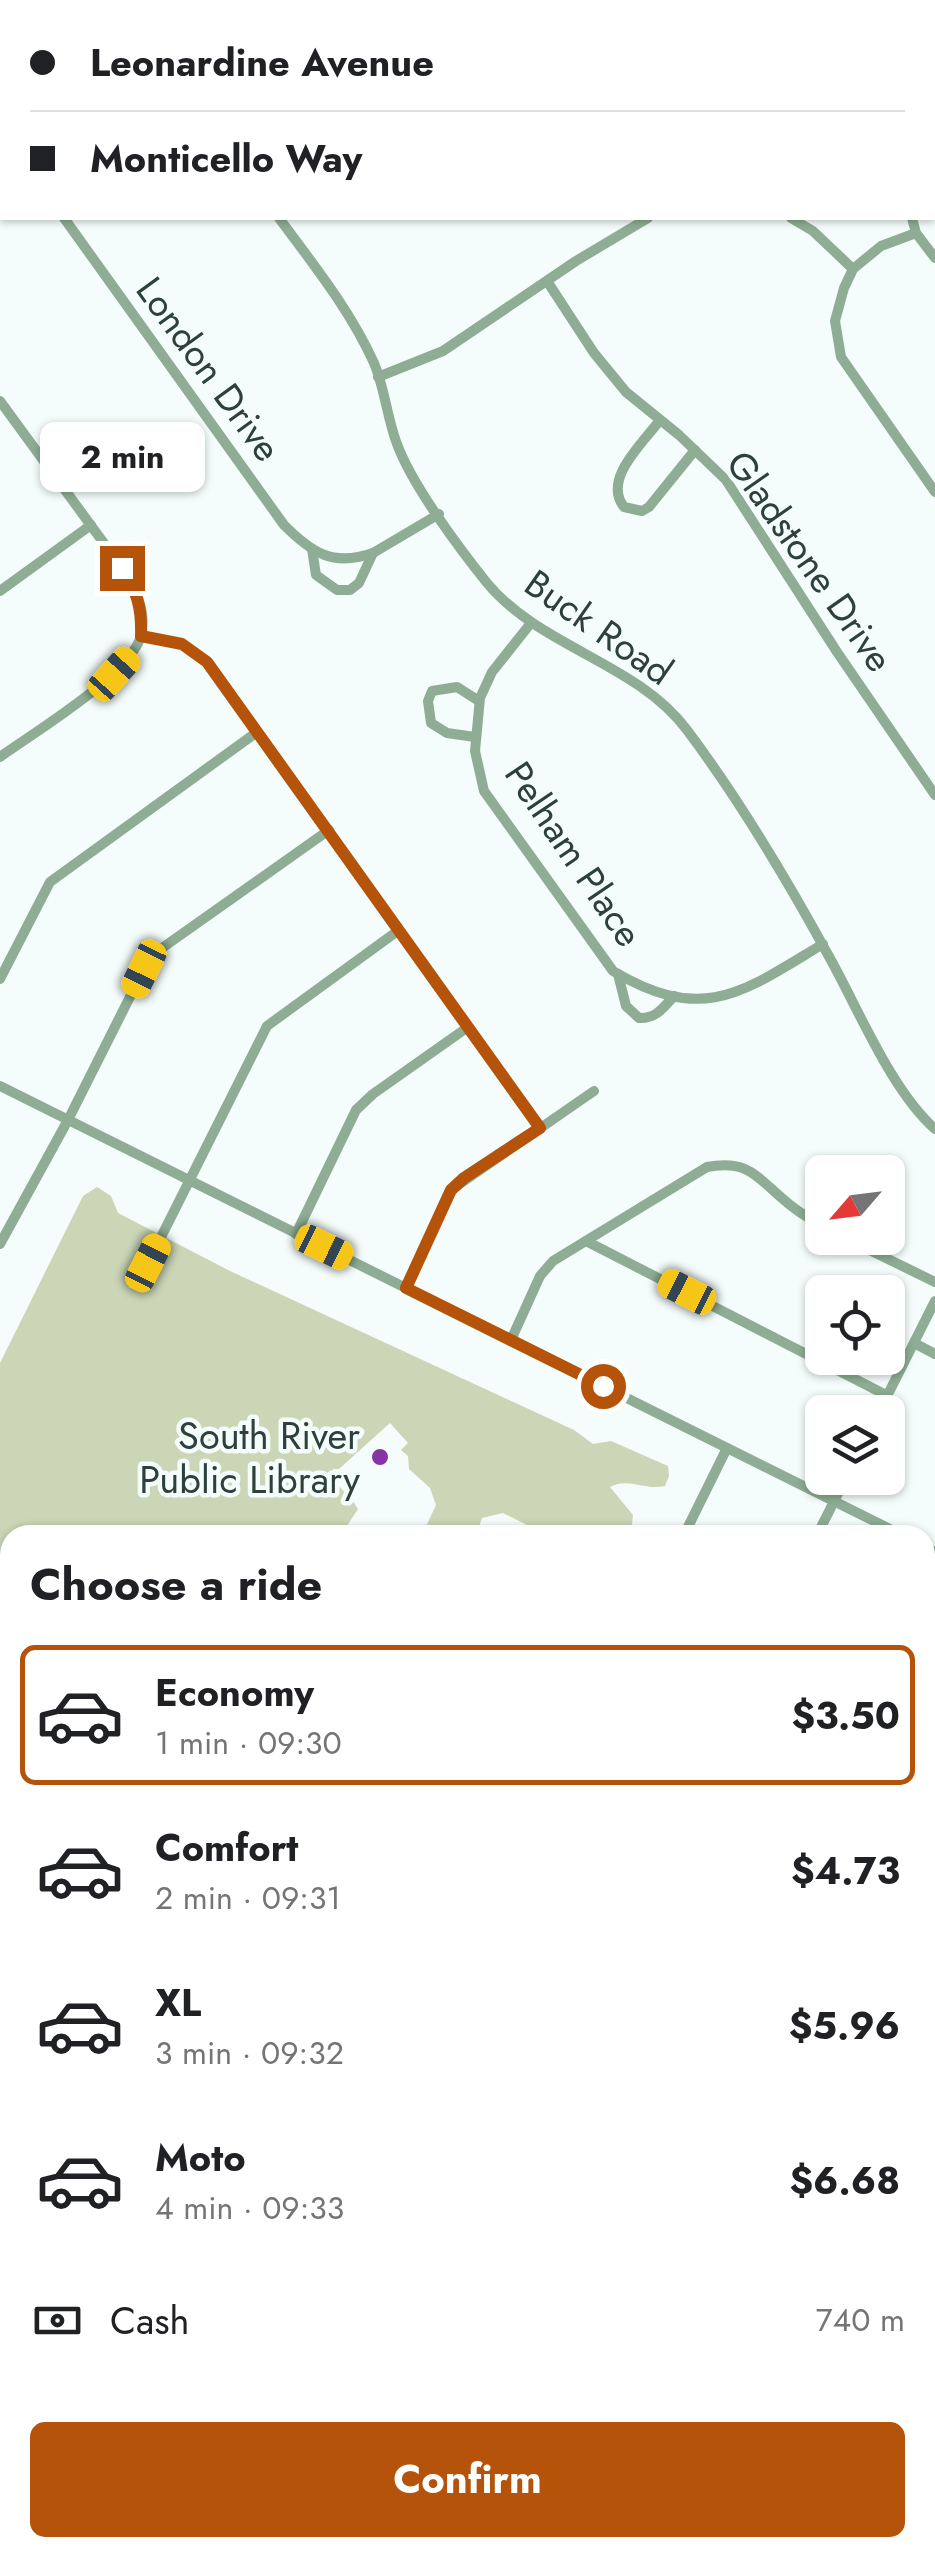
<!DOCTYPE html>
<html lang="en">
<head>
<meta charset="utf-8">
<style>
	body { margin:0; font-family:Jost,sans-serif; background:#f2f2f2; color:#202124; height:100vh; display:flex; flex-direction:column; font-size:38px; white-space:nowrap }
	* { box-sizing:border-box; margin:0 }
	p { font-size:32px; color:#757577 }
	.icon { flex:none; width:55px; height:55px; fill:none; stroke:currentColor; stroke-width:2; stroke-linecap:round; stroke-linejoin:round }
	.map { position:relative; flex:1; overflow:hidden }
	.side { position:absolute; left:0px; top:1525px; width:935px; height:1032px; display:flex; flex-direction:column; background:#fff; border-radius:30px 30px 0 0; box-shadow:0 2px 8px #0004 }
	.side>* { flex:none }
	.top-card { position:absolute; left:0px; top:0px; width:935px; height:220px; box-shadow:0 2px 8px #0004; display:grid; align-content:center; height:220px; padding:0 30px; background:#fff }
	.needle { width:65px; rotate:242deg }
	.tools { position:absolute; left:805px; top:1155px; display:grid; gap:20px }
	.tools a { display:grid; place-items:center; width:100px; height:100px; border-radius:15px; background:#fff; box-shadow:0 2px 8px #0004; font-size:50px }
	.end { position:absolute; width:45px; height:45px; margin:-22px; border:12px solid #b45309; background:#fff; box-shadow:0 0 0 5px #fff }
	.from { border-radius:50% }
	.bubble { position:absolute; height:70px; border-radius:15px; background:#fff; box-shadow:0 2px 8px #0004; font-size:32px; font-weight:700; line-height:70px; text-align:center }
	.car { position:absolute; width:30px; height:60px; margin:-30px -15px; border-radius:12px; box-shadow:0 0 8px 2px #0007; background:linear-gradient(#f5c518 24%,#345 0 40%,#f5c518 0 76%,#345 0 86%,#f5c518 0) }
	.top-card b { display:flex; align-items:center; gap:35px; height:95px; font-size:38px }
	.top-card b+b { border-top:2px solid #e0e0e0 }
	.top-card i { width:25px; height:25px; background:#202124 }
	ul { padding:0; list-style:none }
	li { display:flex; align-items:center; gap:30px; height:140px; margin:0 20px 15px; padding:0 10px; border:5px solid transparent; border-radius:15px }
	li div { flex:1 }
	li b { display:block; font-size:38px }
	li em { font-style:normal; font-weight:700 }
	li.selected { border-color:#b45309 }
	li>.icon { width:90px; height:90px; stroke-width:1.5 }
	h2 { padding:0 30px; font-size:45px; line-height:120px }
	.pay { display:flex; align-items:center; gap:25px; height:110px; padding:0 30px; font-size:38px }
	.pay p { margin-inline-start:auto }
	.primary-button { display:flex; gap:20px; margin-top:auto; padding:20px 30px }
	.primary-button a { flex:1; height:115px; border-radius:15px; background:#b45309; color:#fff; font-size:40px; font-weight:700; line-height:115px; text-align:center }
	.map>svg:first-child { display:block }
	.green { fill:#cad6b6 }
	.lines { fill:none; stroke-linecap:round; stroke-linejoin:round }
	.street { stroke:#8ead94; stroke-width:10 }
	.secondary { stroke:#588763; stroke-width:14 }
	.route { stroke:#b45309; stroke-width:12 }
	.poi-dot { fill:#8735a4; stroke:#f4fdfb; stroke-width:4 }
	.labels { text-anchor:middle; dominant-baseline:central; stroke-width:9; stroke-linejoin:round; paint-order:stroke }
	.street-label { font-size:38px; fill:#2d403b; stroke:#f4fdfb }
	.poi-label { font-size:38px; fill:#2d403b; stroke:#f4fdfb; text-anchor:end }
</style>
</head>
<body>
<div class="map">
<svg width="935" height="2556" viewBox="0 0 935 2556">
	<rect width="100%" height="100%" fill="#f4fdfb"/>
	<g class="green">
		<path d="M97 1187 111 1196 118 1213 230 1271 574 1430 593 1444 611 1441 668 1466 669 1476 665 1486C645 1491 629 1477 610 1487L633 1515 631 1535H547L503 1513 482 1518 479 1527 484 1535H422L436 1505 430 1488 409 1469 408 1456 401 1450 408 1443 390 1423 339 1469H333L331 1477C340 1489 351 1496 358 1509L341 1535H10V1677L0 1672V1363L83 1196Z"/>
		<path d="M10 2096V2384L7 2386 0 2376V2098Z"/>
	</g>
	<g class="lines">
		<g class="street">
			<path d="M117 0 119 2"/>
			<path d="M638 0 640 2"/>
			<path d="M852 0 854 2"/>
			<path d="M19 2 22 0"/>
			<path d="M193 2 196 0"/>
			<path d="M586 2 589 0"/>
			<path d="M0 16 2 13"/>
			<path d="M0 128 2 132"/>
			<path d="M64 218 284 525C312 553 333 567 373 553"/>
			<path d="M279 218C313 264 350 310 374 363 385 389 387 418 397 444 412 485 459 548 487 583 541 648 636 662 687 730 741 802 789 883 832 962 860 1013 892 1091 935 1129"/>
			<path d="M791 218 813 231 853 269"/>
			<path d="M912 218 916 233 935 258"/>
			<path d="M916 233 881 246 853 269 844 288 835 321 841 357 935 492"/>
			<path d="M547 281 594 353 626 392 679 435 726 480 837 652 935 795"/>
			<path d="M378 377 443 351 576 261 648 218"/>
			<path d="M0 401 122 568C135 588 147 610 141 635 133 673 33 733 0 757"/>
			<path d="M660 420C643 443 602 479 624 507L642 511 649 507 695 450"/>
			<path d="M312 549 316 575 337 590H350L359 583 373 553 439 514"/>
			<path d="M0 591 91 525"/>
			<path d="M531 623 492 672 480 698 475 751 484 791 613 971C704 1025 743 992 823 944"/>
			<path d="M141 636 182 644 207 662 540 1128"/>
			<path d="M475 737 447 733 431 723 428 701 432 691 457 687 479 701"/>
			<path d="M618 974 626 1006 639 1018C656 1019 663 1008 674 996"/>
			<path d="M0 979 50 882 257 732"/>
			<path d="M0 1086 902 1535"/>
			<path d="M296 1234 356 1110 373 1094 468 1027"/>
			<path d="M845 1238 935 1282"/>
			<path d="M586 1241 888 1396"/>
			<path d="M0 1244 68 1120 144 969 155 953 329 830"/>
			<path d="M148 1263 267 1026 399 930"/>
			<path d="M406 1288 451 1190 594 1091"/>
			<path d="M511 1340 540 1276 553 1261 707 1167C747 1160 755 1175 783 1199 795 1210 808 1218 822 1226"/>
			<path d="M914 1343 935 1354"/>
			<path d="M879 1412 935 1301"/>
			<path d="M684 1535 727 1448"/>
			<path d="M817 1535 846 1478"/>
			<path d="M925 1547 935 1552"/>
			<path d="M925 1605 935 1586"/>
			<path d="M925 1684 935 1689"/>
			<path d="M0 1744 10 1750"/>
			<path d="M925 1857 935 1862"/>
			<path d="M0 1918 10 1911"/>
			<path d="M0 1933 10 1942"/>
			<path d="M925 2043 935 2048"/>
			<path d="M0 2177 10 2192"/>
			<path d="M0 2395 10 2409"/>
			<path d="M925 2407 935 2387"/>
			<path d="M112 2548 126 2556"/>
			<path d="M378 2548 395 2556"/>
			<path d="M147 2556 151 2548"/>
			<path d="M850 2556 854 2548"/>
		</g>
		<g class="secondary">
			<path d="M925 2134 935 2114"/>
			<path d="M713 2556 718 2548"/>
		</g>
	</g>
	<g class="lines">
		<path class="route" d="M122 568C137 591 142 608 141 636L182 644 207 662 540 1128 464 1178 451 1190 406 1288 603 1386"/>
	</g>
	<circle class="poi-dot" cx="380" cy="1457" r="10"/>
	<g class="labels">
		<g class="street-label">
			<text transform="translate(209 369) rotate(54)">London Drive</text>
			<text transform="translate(810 561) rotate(55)">Gladstone Drive</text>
			<text transform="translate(599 627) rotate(35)">Buck Road</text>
			<text transform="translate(574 854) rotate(56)">Pelham Place</text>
		</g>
		<g class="poi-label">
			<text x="360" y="1435">South River<tspan x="360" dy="44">Public Library</tspan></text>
		</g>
	</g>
</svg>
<div class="tools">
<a><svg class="needle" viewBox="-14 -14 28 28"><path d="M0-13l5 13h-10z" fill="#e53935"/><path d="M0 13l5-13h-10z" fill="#757577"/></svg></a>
<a><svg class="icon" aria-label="locate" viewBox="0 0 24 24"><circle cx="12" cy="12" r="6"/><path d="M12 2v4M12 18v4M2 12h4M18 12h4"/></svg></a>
<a><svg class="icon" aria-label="layers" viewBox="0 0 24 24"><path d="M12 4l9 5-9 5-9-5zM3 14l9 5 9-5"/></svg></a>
</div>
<i class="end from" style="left:603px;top:1386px"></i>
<i class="end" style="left:122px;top:568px"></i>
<div class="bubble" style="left:40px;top:422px;width:165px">2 min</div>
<i class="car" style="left:114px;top:674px;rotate:42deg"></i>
<i class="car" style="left:144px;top:969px;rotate:206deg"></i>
<i class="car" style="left:324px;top:1247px;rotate:116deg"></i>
<i class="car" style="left:148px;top:1263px;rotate:27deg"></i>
<i class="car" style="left:687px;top:1292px;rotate:297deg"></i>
<div class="top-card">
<b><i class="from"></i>Leonardine Avenue</b>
<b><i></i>Monticello Way</b>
</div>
<section class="side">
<h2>Choose a ride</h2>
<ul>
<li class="selected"><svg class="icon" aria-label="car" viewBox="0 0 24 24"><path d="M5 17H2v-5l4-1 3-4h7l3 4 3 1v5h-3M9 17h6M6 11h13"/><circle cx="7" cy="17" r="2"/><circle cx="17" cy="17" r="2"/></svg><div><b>Economy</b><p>1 min · 09:30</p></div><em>$3.50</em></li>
<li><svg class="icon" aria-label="car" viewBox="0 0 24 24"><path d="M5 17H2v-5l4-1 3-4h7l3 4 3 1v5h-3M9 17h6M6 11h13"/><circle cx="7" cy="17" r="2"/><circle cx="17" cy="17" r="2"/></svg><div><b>Comfort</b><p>2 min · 09:31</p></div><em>$4.73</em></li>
<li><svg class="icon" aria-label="car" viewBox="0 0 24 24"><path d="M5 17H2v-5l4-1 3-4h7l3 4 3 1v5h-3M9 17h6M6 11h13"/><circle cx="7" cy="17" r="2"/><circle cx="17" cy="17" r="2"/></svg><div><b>XL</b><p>3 min · 09:32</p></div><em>$5.96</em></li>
<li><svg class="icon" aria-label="car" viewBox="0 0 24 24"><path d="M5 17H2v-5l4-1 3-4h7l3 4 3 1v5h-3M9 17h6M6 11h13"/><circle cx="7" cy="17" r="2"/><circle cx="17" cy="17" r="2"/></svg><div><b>Moto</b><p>4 min · 09:33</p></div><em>$6.68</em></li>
</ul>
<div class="pay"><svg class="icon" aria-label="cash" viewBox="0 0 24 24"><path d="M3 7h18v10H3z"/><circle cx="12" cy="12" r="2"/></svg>Cash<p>740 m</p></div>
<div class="primary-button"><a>Confirm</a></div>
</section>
</div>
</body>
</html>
